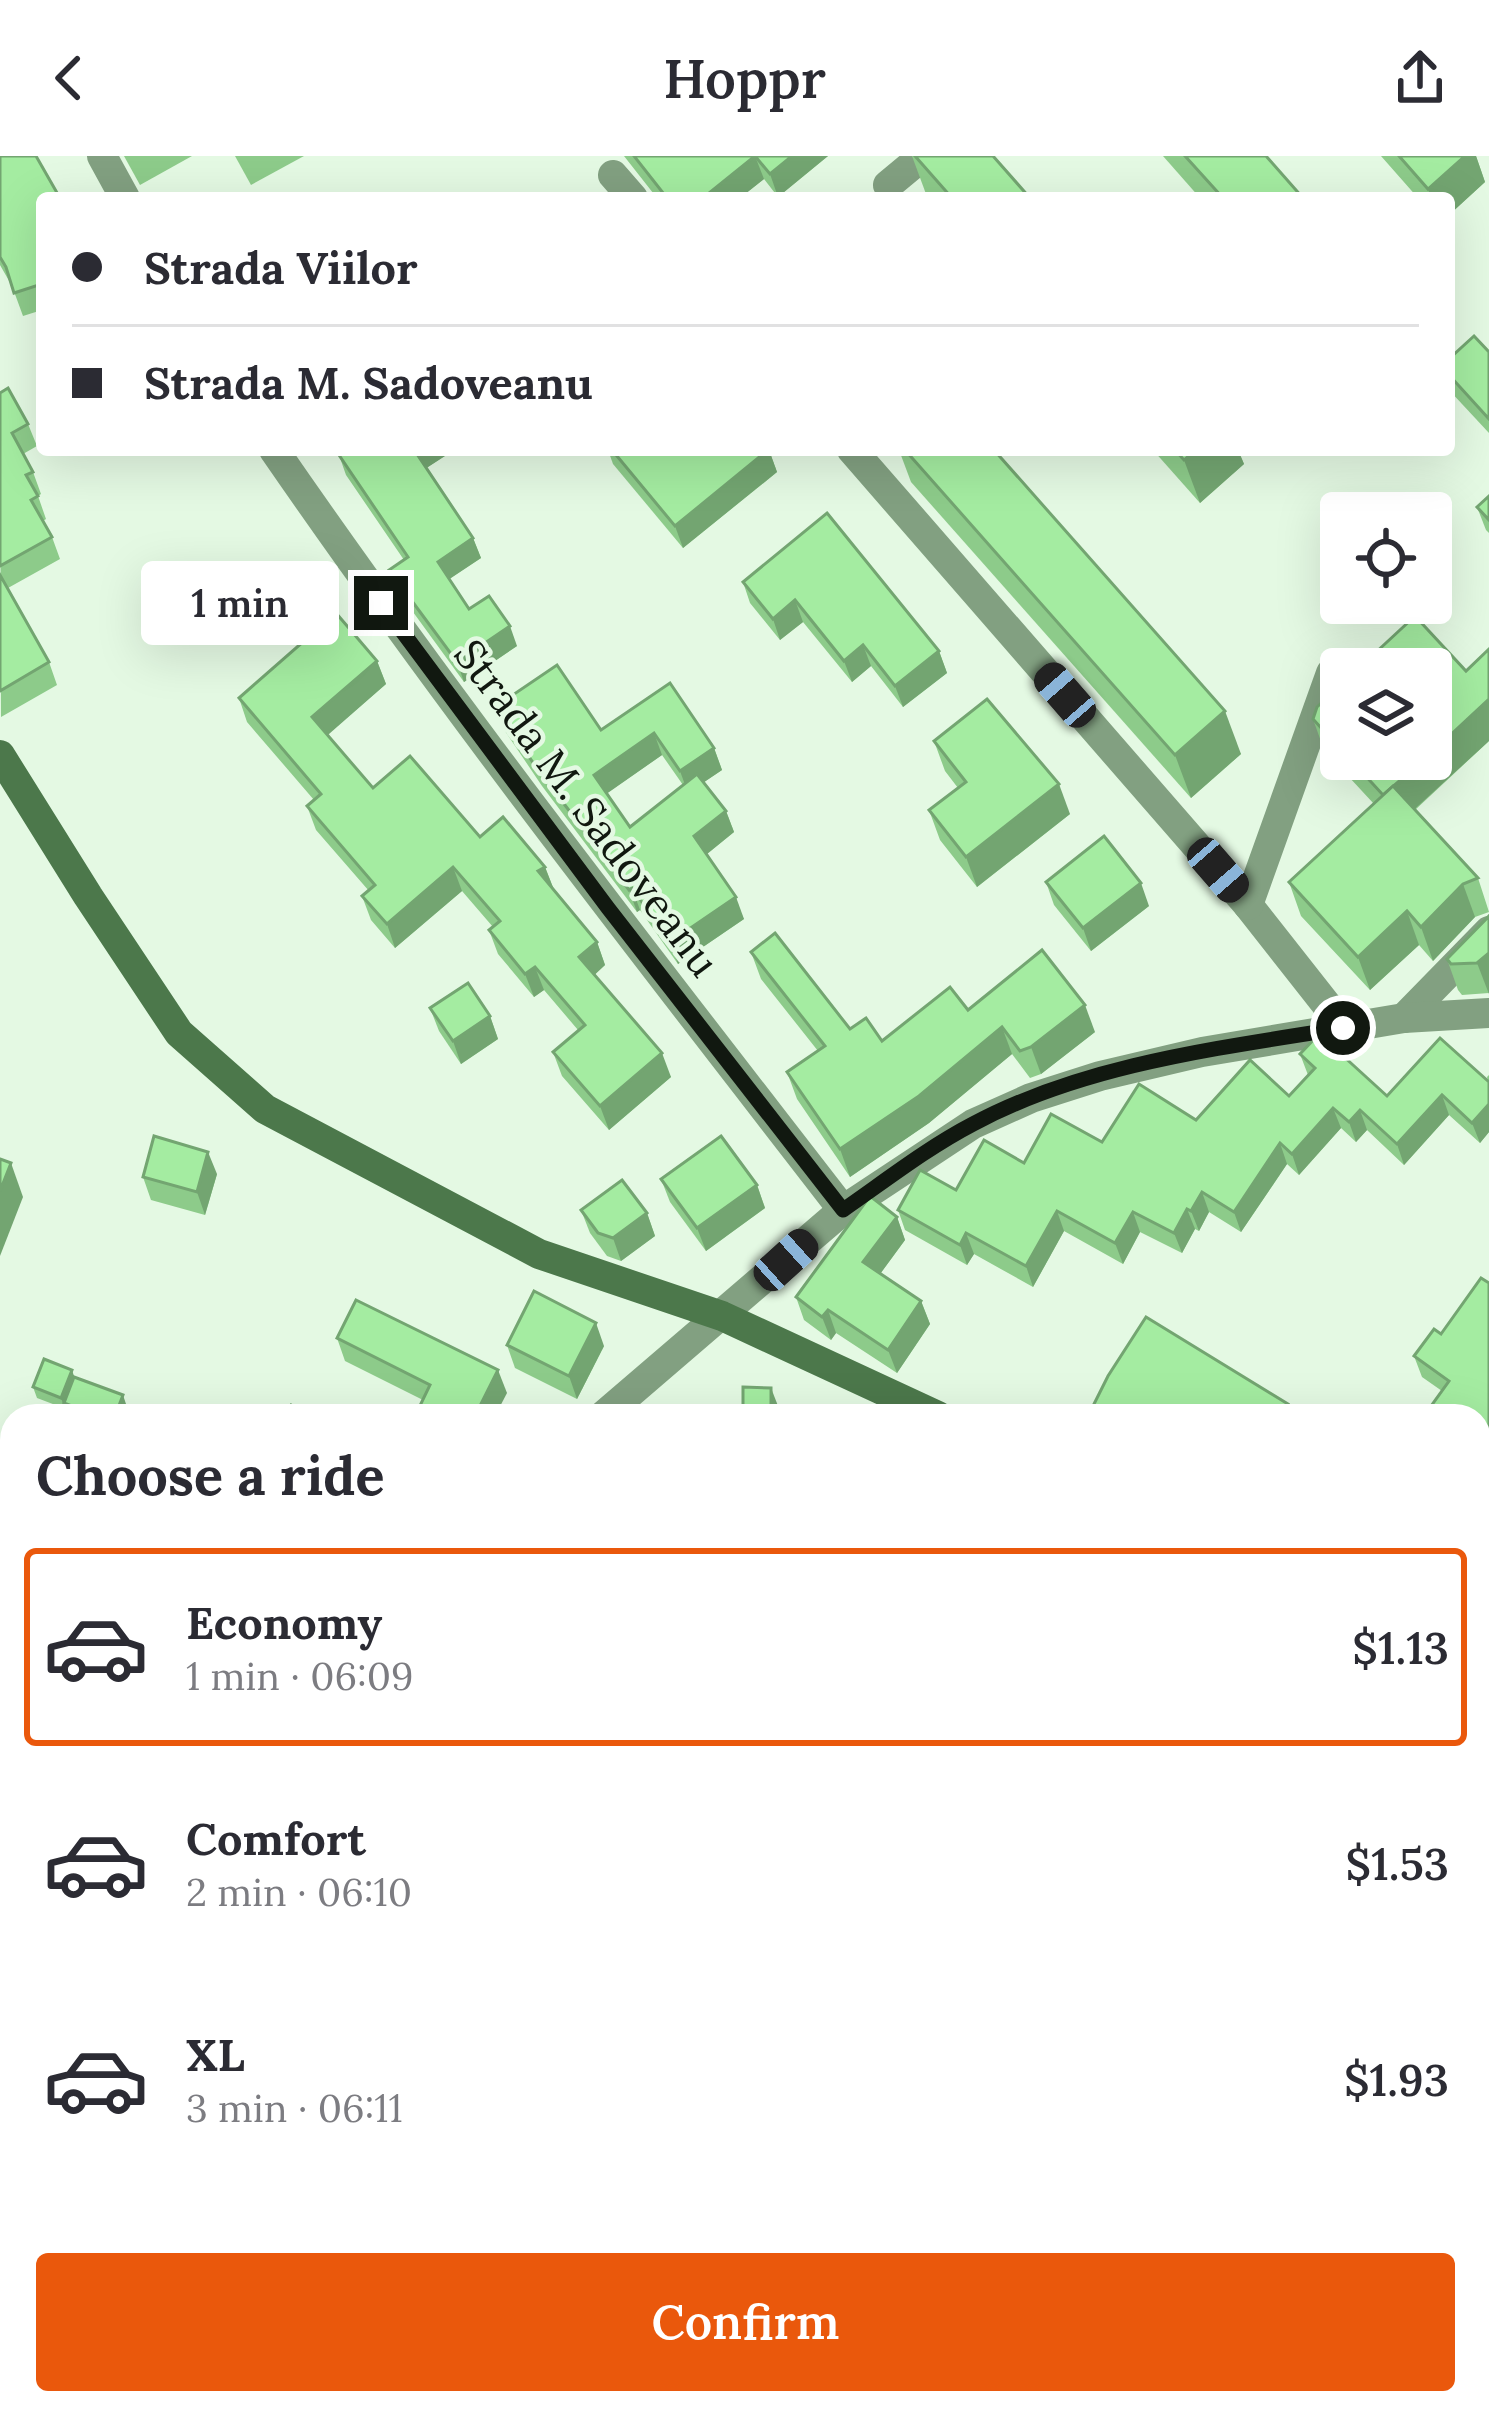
<!DOCTYPE html>
<html lang="en">
<head>
<meta charset="utf-8">
<style>
	body { margin:0; font-family:Lora,serif; background:#f7f7f7; color:#2b2b33; height:100vh; display:flex; flex-direction:column; font-size:45px; white-space:nowrap }
	* { box-sizing:border-box; margin:0 }
	p { font-size:39px; color:#7c7c81 }
	.icon { flex:none; width:66px; height:66px; fill:none; stroke:currentColor; stroke-width:2; stroke-linecap:round; stroke-linejoin:round }
	.map { position:relative; flex:1; overflow:hidden }
	.drawer { position:absolute; left:0px; top:1248px; width:1491px; height:1011px; display:flex; flex-direction:column; background:#fff; border-radius:36px 36px 0 0; box-shadow:0 12px 48px #0002 }
	.drawer>* { flex:none }
	.guide { position:absolute; left:36px; top:36px; width:1419px; height:264px; border-radius:12px; box-shadow:0 12px 48px #0002; display:grid; align-content:center; height:264px; padding:0 36px; background:#fff }
	.tools { position:absolute; left:1320px; top:336px; display:grid; gap:24px }
	.tools a { display:grid; place-items:center; width:132px; height:132px; border-radius:12px; background:#fff; box-shadow:0 12px 48px #0002; font-size:60px }
	.end { position:absolute; width:54px; height:54px; margin:-27px; border:15px solid #111810; background:#fff; box-shadow:0 0 0 6px #fff }
	.from { border-radius:50% }
	.bubble { position:absolute; height:84px; border-radius:12px; background:#fff; box-shadow:0 12px 48px #0002; font-size:39px; font-weight:600; line-height:84px; text-align:center }
	.car { position:absolute; width:36px; height:72px; margin:-36px -18px; border-radius:15px; box-shadow:0 0 9px 3px #0007; background:linear-gradient(#222 24%,#8ab4d8 0 40%,#222 0 76%,#8ab4d8 0 86%,#222 0) }
	.guide b { display:flex; align-items:center; gap:42px; height:114px; font-size:45px }
	.guide b+b { border-top:3px solid #e1e1e2 }
	.guide i { width:30px; height:30px; background:#2b2b33 }
	ul { padding:0; list-style:none }
	li { display:flex; align-items:center; gap:36px; height:198px; margin:0 24px 18px; padding:0 12px; border:6px solid transparent; border-radius:12px }
	li div { flex:1 }
	li b { display:block; font-size:45px }
	li em { font-style:normal; font-weight:600 }
	li.current { border-color:#ea580c }
	li>.icon { width:108px; height:108px; stroke-width:1.5 }
	h2 { padding:0 36px; font-size:54px; line-height:144px }
	.action { display:flex; gap:24px; margin-top:auto; padding:24px 36px }
	.action a { flex:1; height:138px; border-radius:12px; background:#ea580c; color:#fff; font-size:48px; font-weight:600; line-height:138px; text-align:center }
	header { display:flex; justify-content:space-between; align-items:center; height:156px; padding:0 36px; background:#fff; font-size:54px; font-weight:600 }
	.map>svg:first-child { display:block }
	.grass { fill:url(#grass-tufts) }
	.lines { fill:none; stroke-linecap:round; stroke-linejoin:round }
	.path { stroke:#9aaa99; stroke-width:8; stroke-dasharray:12 6; stroke-linecap:butt }
	.street { stroke:#82a081; stroke-width:30 }
	.secondary { stroke:#4c784b; stroke-width:30 }
	.wall { fill:#8dcb8a; fill-rule:evenodd }
	.shaded-wall { fill:#73a571 }
	.building { fill:#a4eca1; stroke:#73a571; stroke-width:3 }
	.route { stroke:#111810; stroke-width:15 }
	.labels { text-anchor:middle; dominant-baseline:central; stroke-width:9; stroke-linejoin:round; paint-order:stroke }
	.street-label { font-size:42px; fill:#111810; stroke:#e4f9e3 }
</style>
</head>
<body>
<header><svg class="icon" aria-label="back" viewBox="0 0 24 24"><path d="M15 5l-7 7 7 7"/></svg>Hoppr<svg class="icon" aria-label="share" viewBox="0 0 24 24"><path d="M12 15V3M7 8l5-5 5 5M5 13v7h14v-7"/></svg></header>
<div class="map">
<svg width="1489" height="2258" viewBox="0 0 1489 2258">
	<defs>
		<pattern id="grass-tufts" width="24" height="20" patternUnits="userSpaceOnUse" patternTransform="scale(3)"><rect width="24" height="20" fill="#a7d9a5"/><path d="M3 7l-1-3M5 7V3M7 7l1-3M15 17l-1-3M17 17v-4M19 17l1-3" fill="none" stroke="#8fba8d"/></pattern>
	</defs>
	<rect width="100%" height="100%" fill="#e4f9e3"/>
	<path class="grass" d="M1479 1859 1489 1861V2258H510L518 2247H1479Z"/>
	<g class="lines">
		<g class="path">
			<path d="M1479 1901 1489 1903"/>
			<path d="M1479 2033H1489"/>
			<path d="M1087 2247 1090 2258"/>
			<path d="M470 2258 483 2247"/>
		</g>
		<g class="street">
			<path d="M102 0 125 42"/>
			<path d="M613 19 633 42"/>
			<path d="M888 29 923 0"/>
			<path d="M274 294C454 555 649 803 843 1054"/>
			<path d="M852 294 1248 749 1344 871"/>
			<path d="M1248 749 1331 517"/>
			<path d="M1404 862 1489 775"/>
			<path d="M603 1260 843 1054 973 968 1031 942 1100 920 1202 896 1404 862 1489 857"/>
			<path d="M0 1926 12 1910"/>
		</g>
		<g class="secondary">
			<path d="M0 599 88 740 179 877 265 953 539 1098 722 1160 938 1260"/>
			<path d="M1479 1533 1489 1539"/>
		</g>
	</g>
	<g class="wall">
		<path d="M0 0 42 42V154L23 160 12 130 0 109Z"/>
		<path d="M124 0H192L140 29Z"/>
		<path d="M235 0H304L251 29Z"/>
		<path d="M624 0H828L778 41 764 23 740 42H657Z"/>
		<path d="M912 0H993L1030 42H930L926 38Z"/>
		<path d="M1163 0H1266L1303 42H1200Z"/>
		<path d="M1381 0H1476L1485 26 1449 59V42H1418Z"/>
		<path d="M1489 196V277L1449 234V203Z"/>
		<path d="M0 237 28 268 37 290 23 298 33 316 41 338 38 340 46 363 43 365 52 381 60 403 8 432 49 506 57 529 1 561Z"/>
		<path d="M608 294H769L777 316 683 392 613 308Z"/>
		<path d="M899 294H994L1241 598 1191 642 911 326Z"/>
		<path d="M1153 294H1238L1244 308 1200 347Z"/>
		<path d="M448 298 426 312 473 382 481 402 449 423 469 453 517 490 464 526 397 434 389 414 404 404 346 319 339 299Z"/>
		<path d="M1489 340V377L1486 374 1477 351Z"/>
		<path d="M743 426 939 495 947 517 903 551 871 510 852 526 803 466 780 484 750 447Z"/>
		<path d="M377 505 386 528 327 579 373 632 545 711 554 734 597 786 605 809 594 819 671 921 609 974 562 920 553 896 578 874 544 834 534 841 498 798 489 774 493 771 462 735 395 792 371 764 362 740 369 735 316 674 307 650 314 644 247 566 239 542Z"/>
		<path d="M670 527 714 592 722 614 704 626 726 655 734 676 707 698 744 763 678 808 640 754 637 756 542 630 503 572 495 551 601 574ZM662 599 683 629 630 671 607 637Z"/>
		<path d="M1341 529V603H1431L1489 585 1415 654 1478 722 1489 756 1475 761 1433 805 1419 789 1370 834 1301 760 1289 726 1374 648 1324 594 1313 563Z"/>
		<path d="M934 585 1070 658 977 731 940 684 929 654 958 632 945 615Z"/>
		<path d="M1046 726 1149 750 1091 795 1054 749Z"/>
		<path d="M1489 760V837L1462 839 1458 834 1447 803Z"/>
		<path d="M751 796 850 873 882 885 968 854 1095 876 1041 918 1030 922 1012 898 929 967 850 1021 797 943 787 916 818 895 761 823Z"/>
		<path d="M430 852 490 860 498 883 461 908 439 875Z"/>
		<path d="M1300 898 1387 940 1488 926 1487 921 1489 919V976L1480 987 1449 959 1404 1009 1367 974 1356 986 1341 972 1299 1019 1287 1008 1241 1076 1209 1056 1199 1075 1195 1073 1182 1097 1140 1076 1123 1108 1064 1075 1033 1131 974 1098 967 1109 905 1074 898 1054 956 1034 1024 1007 1289 940 1308 919Z"/>
		<path d="M217 1018 205 1059 151 1044 143 1021Z"/>
		<path d="M661 1023 757 1029 765 1052 706 1095 670 1046Z"/>
		<path d="M581 1054 647 1057 655 1080 621 1105 607 1100 590 1077Z"/>
		<path d="M897 1061 905 1084 880 1118 921 1145 930 1168 897 1217 836 1177 831 1184 804 1164 796 1141Z"/>
		<path d="M1489 1127V1311L1479 1304V1260H1432L1429 1253 1442 1235 1422 1221 1414 1200 1441 1178Z"/>
		<path d="M337 1182 507 1237 423 1244 345 1205Z"/>
		<path d="M507 1189 604 1190 577 1243 515 1212Z"/>
		<path d="M74 1221 127 1251 123 1260H71L68 1259 66 1253 37 1242 33 1231Z"/>
		<path d="M1489 1379V1473L1479 1467V1396Z"/>
		<path d="M0 2036 12 2049 1 2243 0 2242Z"/>
	</g>
	<g class="shaded-wall">
		<path d="M755 0 764 23 740 42H703Z"/>
		<path d="M792 0H828L778 41 770 18Z"/>
		<path d="M1465 0H1476L1485 26 1449 59V42H1431L1428 33Z"/>
		<path d="M417 294H446L448 298 422 315 415 295Z"/>
		<path d="M769 294 777 316 683 392 675 370Z"/>
		<path d="M1195 294H1238L1244 308 1200 347 1184 304Z"/>
		<path d="M473 382 481 402 445 426 438 406Z"/>
		<path d="M795 444 803 466 780 484 773 463Z"/>
		<path d="M510 470 517 490 464 526 457 506Z"/>
		<path d="M863 489 871 510 852 526 844 505Z"/>
		<path d="M939 495 947 517 903 551 895 530Z"/>
		<path d="M377 505 386 528 321 585 312 561Z"/>
		<path d="M1489 543V585L1395 671 1384 640 1425 603H1431V597Z"/>
		<path d="M1225 555 1241 598 1191 642 1175 599Z"/>
		<path d="M654 577 662 599 602 641 594 619Z"/>
		<path d="M714 592 722 614 688 637 680 615Z"/>
		<path d="M1059 628 1070 658 977 731 966 701Z"/>
		<path d="M726 655 734 676 702 702 694 680Z"/>
		<path d="M453 711 462 735 395 792 387 768Z"/>
		<path d="M545 711 554 734 538 715Z"/>
		<path d="M1141 727 1149 750 1091 795 1083 772Z"/>
		<path d="M1463 728 1475 761 1433 805 1421 771Z"/>
		<path d="M632 732 640 754 637 756 629 734Z"/>
		<path d="M736 741 744 763 678 808 670 786Z"/>
		<path d="M1407 755 1419 789 1370 834 1358 801Z"/>
		<path d="M597 786 605 809 588 825 579 801Z"/>
		<path d="M1489 797V838L1477 807Z"/>
		<path d="M535 811 544 834 534 841 525 818Z"/>
		<path d="M1085 849 1095 876 1041 918 1031 891Z"/>
		<path d="M490 860 498 883 461 908 453 885Z"/>
		<path d="M1002 871 1012 898 929 967 850 1021 840 993Z"/>
		<path d="M662 897 671 921 609 974 600 950Z"/>
		<path d="M1442 939 1449 959 1404 1009 1397 988Z"/>
		<path d="M1489 948V976L1480 987 1472 967Z"/>
		<path d="M1333 952 1341 972 1299 1019 1292 998Z"/>
		<path d="M1360 954 1367 974 1356 986 1349 966Z"/>
		<path d="M1280 987 1287 1008 1241 1076 1234 1056Z"/>
		<path d="M208 996 217 1018 205 1059 197 1036Z"/>
		<path d="M11 1007 23 1041 0 1100V1035Z"/>
		<path d="M757 1029 765 1052 706 1095 697 1072Z"/>
		<path d="M1202 1036 1209 1056 1199 1075 1191 1055Z"/>
		<path d="M1187 1053 1195 1073 1182 1097 1174 1077Z"/>
		<path d="M1057 1055 1064 1075 1033 1131 1026 1110Z"/>
		<path d="M1133 1056 1140 1076 1123 1108 1115 1087Z"/>
		<path d="M647 1057 655 1080 621 1105 613 1082Z"/>
		<path d="M897 1061 905 1084 872 1129 863 1106Z"/>
		<path d="M966 1077 974 1098 967 1109 960 1089Z"/>
		<path d="M921 1145 930 1168 897 1217 888 1194Z"/>
		<path d="M828 1154 836 1177 831 1184 822 1161Z"/>
		<path d="M596 1167 604 1190 577 1243 569 1220Z"/>
		<path d="M72 1214 76 1226 64 1247 65 1253 61 1242Z"/>
		<path d="M498 1214 507 1237 495 1260H480L478 1254Z"/>
		<path d="M771 1232 780 1255V1260H771Z"/>
		<path d="M123 1239 127 1251 123 1260H115Z"/>
		<path d="M1288 1248 1293 1260H1281Z"/>
		<path d="M12 1840V1872L0 1885V1853Z"/>
		<path d="M12 2195V2234L1 2243 0 2205Z"/>
	</g>
	<g class="building">
		<path d="M0 0H36L60 42H42V128L14 137 6 111 0 101Z"/>
		<path d="M634 0H792L770 18 755 0 703 42H667Z"/>
		<path d="M915 0H993L1030 42H952Z"/>
		<path d="M1185 0H1266L1303 42H1223Z"/>
		<path d="M1399 0H1465L1428 33Z"/>
		<path d="M1474 180 1489 196V263L1449 219V203Z"/>
		<path d="M8 232 28 268 12 277 33 316 26 319 38 340 31 344 52 381 0 410V237Z"/>
		<path d="M345 294H417L415 295 473 382 438 406 469 453 489 440 510 470 457 506 389 414 408 401 339 299Z"/>
		<path d="M612 294H768L675 370Z"/>
		<path d="M905 294H994L1225 555 1175 599Z"/>
		<path d="M1175 294H1195L1184 304Z"/>
		<path d="M1489 340V364L1477 351Z"/>
		<path d="M827 357 939 495 895 530 863 489 844 505 795 444 773 463 743 426Z"/>
		<path d="M0 419 49 506 0 535Z"/>
		<path d="M336 457 377 505 312 561 373 632 410 600 480 681 503 661 545 711 538 715 597 786 579 801 662 897 600 950 553 896 585 869 535 811 525 818 489 774 500 765 453 711 387 768 362 740 375 729 307 650 321 638 239 542Z"/>
		<path d="M1415 460 1466 515 1489 493V543L1431 597V513H1358Z"/>
		<path d="M557 509 601 574 670 527 714 592 680 615 654 577 594 619 630 671 697 618 726 655 694 680 736 741 670 786 632 732 629 734 534 608 495 551Z"/>
		<path d="M1341 529V594L1313 563 1317 551Z"/>
		<path d="M987 543 1059 628 966 701 929 654 966 626 934 585Z"/>
		<path d="M1350 603H1425L1383 639Z"/>
		<path d="M1393 630 1478 722 1463 728 1421 771 1407 755 1358 801 1289 726Z"/>
		<path d="M1104 680 1141 727 1083 772 1046 726Z"/>
		<path d="M1489 760V797L1477 807 1451 808 1447 803Z"/>
		<path d="M775 777 850 873 866 862 882 885 950 831 968 854 1042 794 1085 849 1031 891 1020 895 1002 871 919 940 840 993 787 916 825 890 751 796Z"/>
		<path d="M468 827 490 860 453 885 430 852Z"/>
		<path d="M1319 878 1387 940 1440 882 1489 926V948L1472 967 1442 939 1397 988 1360 954 1349 966 1333 952 1292 998 1280 987 1234 1056 1202 1036 1191 1055 1187 1053 1174 1077 1133 1056 1115 1087 1057 1055 1026 1110 966 1077 960 1089 898 1054 920 1014 956 1034 984 984 1024 1007 1051 958 1102 986 1139 928 1196 964 1250 904 1289 940 1315 912 1300 898Z"/>
		<path d="M154 980 208 996 197 1036 143 1021Z"/>
		<path d="M721 980 757 1029 697 1072 661 1023Z"/>
		<path d="M0 1003 11 1007 0 1035Z"/>
		<path d="M622 1024 647 1057 613 1082 598 1077 581 1054Z"/>
		<path d="M870 1040 897 1061 863 1106 921 1145 888 1194 828 1154 822 1161 796 1141Z"/>
		<path d="M1481 1122 1489 1127V1296L1479 1289V1260H1439L1429 1253 1449 1225 1414 1200 1434 1173 1441 1178Z"/>
		<path d="M534 1135 596 1167 569 1220 507 1189Z"/>
		<path d="M356 1144 498 1214 478 1254 489 1260H415L430 1229 337 1182Z"/>
		<path d="M1146 1161 1288 1248 1281 1260H1088L1108 1220Z"/>
		<path d="M44 1203 72 1214 61 1242 33 1231Z"/>
		<path d="M74 1221 123 1239 115 1260H97L64 1247Z"/>
		<path d="M743 1231 771 1232V1260H743Z"/>
		<path d="M291 1249 306 1260H283Z"/>
		<path d="M1489 1379V1446L1479 1440V1396Z"/>
		<path d="M0 1826 12 1837V1840L0 1853Z"/>
		<path d="M0 2036 12 2049V2195L0 2205V2139L8 2132 0 2123Z"/>
	</g>
	<g class="lines">
		<path class="route" d="M381 447 608 752 843 1054C885 1025 927 992 973 968 1085 908 1220 892 1343 872"/>
	</g>
	<g class="labels">
		<g class="street-label">
			<text transform="translate(587 652) rotate(53)">Strada M. Sadoveanu</text>
		</g>
	</g>
</svg>
<div class="tools">
<a><svg class="icon" aria-label="locate" viewBox="0 0 24 24"><circle cx="12" cy="12" r="6"/><path d="M12 2v4M12 18v4M2 12h4M18 12h4"/></svg></a>
<a><svg class="icon" aria-label="layers" viewBox="0 0 24 24"><path d="M12 4l9 5-9 5-9-5zM3 14l9 5 9-5"/></svg></a>
</div>
<i class="end from" style="left:1343px;top:872px"></i>
<i class="end" style="left:381px;top:447px"></i>
<div class="bubble" style="left:141px;top:405px;width:198px">1 min</div>
<i class="car" style="left:1065px;top:539px;rotate:319deg"></i>
<i class="car" style="left:1218px;top:714px;rotate:139deg"></i>
<i class="car" style="left:786px;top:1104px;rotate:48deg"></i>
<div class="guide">
<b><i class="from"></i>Strada Viilor</b>
<b><i></i>Strada M. Sadoveanu</b>
</div>
<section class="drawer">
<h2>Choose a ride</h2>
<ul>
<li class="current"><svg class="icon" aria-label="car" viewBox="0 0 24 24"><path d="M5 17H2v-5l4-1 3-4h7l3 4 3 1v5h-3M9 17h6M6 11h13"/><circle cx="7" cy="17" r="2"/><circle cx="17" cy="17" r="2"/></svg><div><b>Economy</b><p>1 min · 06:09</p></div><em>$1.13</em></li>
<li><svg class="icon" aria-label="car" viewBox="0 0 24 24"><path d="M5 17H2v-5l4-1 3-4h7l3 4 3 1v5h-3M9 17h6M6 11h13"/><circle cx="7" cy="17" r="2"/><circle cx="17" cy="17" r="2"/></svg><div><b>Comfort</b><p>2 min · 06:10</p></div><em>$1.53</em></li>
<li><svg class="icon" aria-label="car" viewBox="0 0 24 24"><path d="M5 17H2v-5l4-1 3-4h7l3 4 3 1v5h-3M9 17h6M6 11h13"/><circle cx="7" cy="17" r="2"/><circle cx="17" cy="17" r="2"/></svg><div><b>XL</b><p>3 min · 06:11</p></div><em>$1.93</em></li>
</ul>
<div class="action"><a>Confirm</a></div>
</section>
</div>
</body>
</html>
